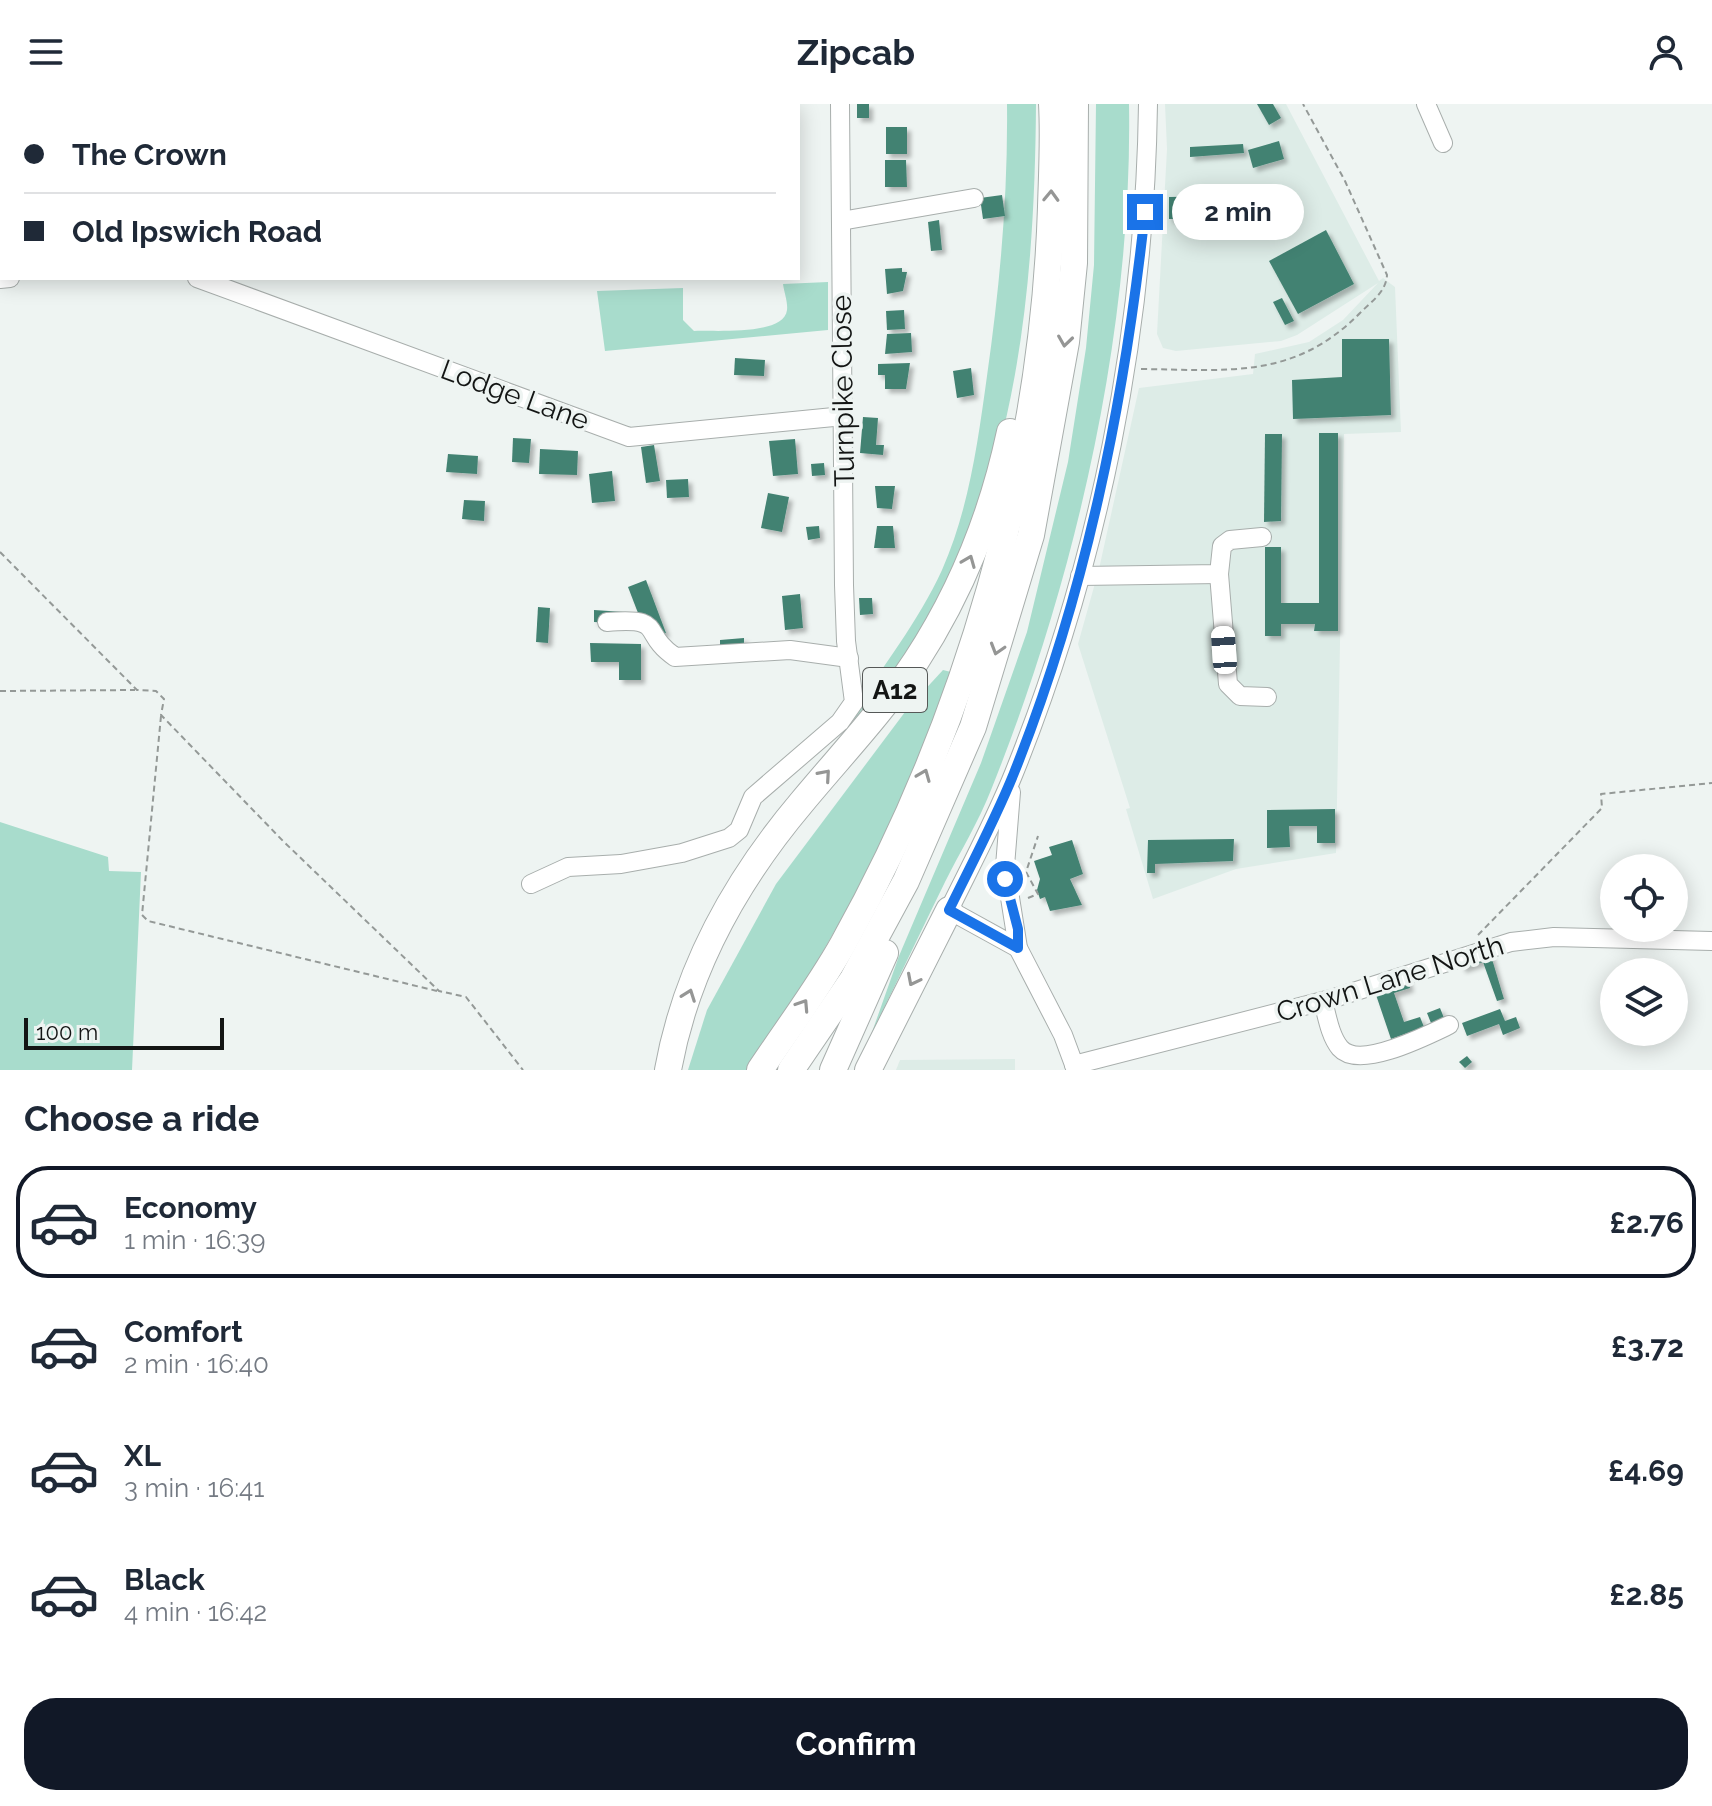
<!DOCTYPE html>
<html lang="en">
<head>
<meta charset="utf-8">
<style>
	body { margin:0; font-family:Raleway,sans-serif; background:#f6f6f7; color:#1f2937; height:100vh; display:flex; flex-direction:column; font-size:30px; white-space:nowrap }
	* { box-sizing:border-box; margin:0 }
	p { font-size:26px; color:#747a83 }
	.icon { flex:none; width:44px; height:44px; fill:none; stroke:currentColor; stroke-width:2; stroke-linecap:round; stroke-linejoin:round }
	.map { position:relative; height:966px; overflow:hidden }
	.sheet { display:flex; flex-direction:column; background:#fff; flex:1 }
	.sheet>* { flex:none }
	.banner { position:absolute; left:0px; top:0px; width:800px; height:176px; box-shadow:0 4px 20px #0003; display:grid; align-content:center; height:176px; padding:0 24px; background:#fff }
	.fabs { position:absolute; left:1600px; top:750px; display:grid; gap:16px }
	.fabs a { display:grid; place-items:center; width:88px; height:88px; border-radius:50%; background:#fff; box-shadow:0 4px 20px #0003; font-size:40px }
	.scale { position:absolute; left:24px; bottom:20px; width:200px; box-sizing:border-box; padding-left:8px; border:4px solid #131514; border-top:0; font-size:22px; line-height:28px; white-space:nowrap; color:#131514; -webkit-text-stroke:6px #eef4f2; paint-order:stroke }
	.end { position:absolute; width:36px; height:36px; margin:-18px; border:10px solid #1a73e8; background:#fff; box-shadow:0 0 0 4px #fff }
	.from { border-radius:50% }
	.bubble { position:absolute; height:56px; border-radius:28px; background:#fff; box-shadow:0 4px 20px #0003; font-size:26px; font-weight:700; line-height:56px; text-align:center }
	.car { position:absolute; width:24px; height:48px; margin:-24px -12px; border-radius:10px; box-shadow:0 0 6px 2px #0007; background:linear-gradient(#fff 24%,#345 0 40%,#fff 0 76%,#345 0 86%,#fff 0) }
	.banner b { display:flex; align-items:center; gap:28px; height:76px; font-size:30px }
	.banner b+b { border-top:2px solid #e0e1e3 }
	.banner i { width:20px; height:20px; background:#1f2937 }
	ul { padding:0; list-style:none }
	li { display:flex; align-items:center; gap:24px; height:112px; margin:0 16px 12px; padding:0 8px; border:4px solid transparent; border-radius:32px }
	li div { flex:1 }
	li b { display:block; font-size:30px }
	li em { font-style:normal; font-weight:700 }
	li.current { border-color:#111827 }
	li>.icon { width:72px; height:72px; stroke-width:1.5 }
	h2 { padding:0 24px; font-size:36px; line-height:96px }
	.button { display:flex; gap:16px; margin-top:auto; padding:16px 24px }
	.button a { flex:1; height:92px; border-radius:32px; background:#111827; color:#fff; font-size:32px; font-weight:700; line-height:92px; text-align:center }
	header { display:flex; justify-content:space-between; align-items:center; height:104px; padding:0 24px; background:#fff; font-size:36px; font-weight:700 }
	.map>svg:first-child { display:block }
	.built { fill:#ddece7 }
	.green { fill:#a8dccc }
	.building { fill:#438272; filter:url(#shadow) }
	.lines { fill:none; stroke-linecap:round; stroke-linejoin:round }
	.minor-casing { stroke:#a8aeac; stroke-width:20 }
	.highway-casing { stroke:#a8aeac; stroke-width:28 }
	.path { stroke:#949997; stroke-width:2; stroke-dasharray:6 4; stroke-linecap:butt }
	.minor { stroke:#fff; stroke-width:18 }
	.highway { stroke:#fff; stroke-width:26 }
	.oneway { stroke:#959695 }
	.route { stroke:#1a73e8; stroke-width:10 }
	.labels { text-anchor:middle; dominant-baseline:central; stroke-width:7; stroke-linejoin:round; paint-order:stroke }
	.shield { fill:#eef4f2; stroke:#555857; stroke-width:2 }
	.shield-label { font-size:26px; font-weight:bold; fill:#131514 }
	.street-label { font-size:28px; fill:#131514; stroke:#eef4f2 }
</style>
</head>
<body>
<header><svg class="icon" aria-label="menu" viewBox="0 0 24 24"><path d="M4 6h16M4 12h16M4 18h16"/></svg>Zipcab<svg class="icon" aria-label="person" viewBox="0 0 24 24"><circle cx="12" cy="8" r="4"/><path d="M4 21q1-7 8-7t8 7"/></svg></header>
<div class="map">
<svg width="1712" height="966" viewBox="0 0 1712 966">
	<defs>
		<filter id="shadow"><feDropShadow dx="4" dy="4" stdDeviation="2" flood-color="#0004"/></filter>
	</defs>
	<rect width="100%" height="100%" fill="#eef4f2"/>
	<g class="built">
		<path d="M1165 0H1286L1379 177 1383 174 1395 183 1401 328 1344 330 1336 749 1236 765 1153 795 1126 705 1130 704 1078 540 1099 465 1139 284 1253 270 1255 250 1309 238 1343 216 1378 179 1297 231 1281 237 1176 247 1163 244 1157 230 1167 45Z"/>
		<path d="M1015 955V966H896L900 956Z"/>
	</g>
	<g class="green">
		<path d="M1007 0H1036C1035 144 1024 297 970 432 943 500 900 561 856 619L852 610C883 562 918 518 942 466 969 405 978 337 987 272 1000 180 1008 93 1007 0Z"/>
		<path d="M1096 0H1129C1133 226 1075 477 991 686 979 717 960 748 945 778 920 829 896 880 871 931L899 852 981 659 1027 528 1068 358 1086 244 1094 161Z"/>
		<path d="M828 178V226L605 247 597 187 683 184V216L694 227C715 226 784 232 787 206 788 198 784 188 783 180Z"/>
		<path d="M943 566 951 568 897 718 755 966H688L707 906 776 780 908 604Z"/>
		<path d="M0 718 108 753 109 767 141 768 132 966H0Z"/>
	</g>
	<g class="building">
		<rect x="857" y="0" width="12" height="14"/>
		<path d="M1257 0H1273L1281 14 1269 21Z"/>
		<rect x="886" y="23" width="21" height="27"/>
		<path d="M1279 37 1284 55 1253 64 1248 46Z"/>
		<path d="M1243 40 1244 49 1190 53V43Z"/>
		<path d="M885 56H906L907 83H885Z"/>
		<path d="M1002 91 1005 112 983 115 980 94Z"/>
		<path d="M1224 92 1225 114 1169 115V93Z"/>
		<path d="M939 116 942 146 931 147 928 118Z"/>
		<path d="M1326 126 1354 180 1298 210 1269 157Z"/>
		<path d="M902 164V168H907L903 187 887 190 885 165Z"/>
		<path d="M1282 194 1294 217 1285 221 1273 198Z"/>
		<path d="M904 206 905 225 887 226 886 207Z"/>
		<path d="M911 229 912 248 885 250 887 230Z"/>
		<path d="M1342 235H1389L1391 311 1293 315 1292 276 1342 273Z"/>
		<path d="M735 254 765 256 764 272 734 271Z"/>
		<path d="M910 259 906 285H885V271H878V260Z"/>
		<path d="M971 264 974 291 957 294 953 267Z"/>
		<path d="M863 313 878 314 876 341H884L883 351 860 349Z"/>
		<path d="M1319 329H1338V527H1314L1315 520H1281V532H1265V443H1281V499H1319Z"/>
		<path d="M1265 330H1282L1281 417 1264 418Z"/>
		<path d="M513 334 531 335 529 359 512 358Z"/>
		<path d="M795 335 798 370 773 372 769 337Z"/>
		<path d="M654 341 660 377 646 379 641 343Z"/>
		<path d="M540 345 578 347 577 371 539 370Z"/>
		<path d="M448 350 478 352 477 370 446 368Z"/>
		<path d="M824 359 825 371 812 372 811 360Z"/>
		<path d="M612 367 615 397 592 399 589 370Z"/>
		<path d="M688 375 689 393 667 394 666 376Z"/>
		<path d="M875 382H895L892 405 877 404Z"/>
		<path d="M768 389 789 393 782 428 761 424Z"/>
		<path d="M464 396 485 397 484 417 462 415Z"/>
		<path d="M819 422 820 434 808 436 806 423Z"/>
		<path d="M877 422H893L895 444H874Z"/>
		<path d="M646 476 666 529 648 535 628 483Z"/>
		<path d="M800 490 803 524 785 526 782 492Z"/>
		<path d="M859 494H872L873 510 860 511Z"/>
		<path d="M538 503 550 504 548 539 536 538Z"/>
		<path d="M594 506 624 508 623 520 594 518Z"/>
		<path d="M744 534V543L720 545V536Z"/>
		<path d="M590 539 641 540V576H619V558H591Z"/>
		<path d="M1335 705V739H1317V722H1289L1290 743 1267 744V706Z"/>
		<path d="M1234 735 1233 757 1155 760V769H1147L1148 736Z"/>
		<path d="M1072 736 1083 770 1070 775 1082 801 1050 807 1045 793 1040 795 1037 786 1040 775 1034 757 1052 751 1049 743Z"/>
		<path d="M1489 845 1504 895 1497 897 1483 858 1462 865 1459 856Z"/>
		<path d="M1407 873 1410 884 1394 889 1404 918 1420 913 1424 923 1391 935 1374 885Z"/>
		<path d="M1440 904 1444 914 1431 919 1427 909Z"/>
		<path d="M1500 905 1505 917 1516 913 1520 924 1503 931 1499 920 1467 932 1462 919Z"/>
		<path d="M1467 952 1472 958 1465 964 1459 958Z"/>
	</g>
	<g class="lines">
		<g class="minor-casing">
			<g id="minor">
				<path d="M1426 0 1443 39"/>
				<path d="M841 117 974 94"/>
				<path d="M197 174 629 333 844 312"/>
				<path d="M0 175 10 174"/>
				<path d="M1219 470 1228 580 1240 592 1267 593"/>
				<path d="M1080 472 1219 470 1222 442 1230 436 1262 433"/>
				<path d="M607 518C667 513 639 528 675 553L790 546 849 554"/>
				<path d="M1011 688 1005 762 1018 844 1063 931 1076 966"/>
				<path d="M531 780 568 763 621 760 682 749 729 734 739 726 753 693 840 618 854 598 846 537 844 481 840 0"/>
				<path d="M1018 844 949 806C971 761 995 716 1014 669 1099 458 1145 227 1148 0"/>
				<path d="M1323 897C1327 912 1330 932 1340 944 1359 966 1426 932 1449 921"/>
				<path d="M1074 961 1331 895 1511 838 1554 833 1712 837"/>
			</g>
		</g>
		<g class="highway-casing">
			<g id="highway">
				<path d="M668 966C686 866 737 775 802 698 841 651 883 607 916 557 961 488 993 408 1010 328"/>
				<path d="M760 966C788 924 819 883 843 840 967 618 1043 356 1051 103 1052 68 1054 34 1052 0"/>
				<path d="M791 966 853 875 906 777 973 623 1031 431 1066 238 1074 159 1075 0"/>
				<path d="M833 966 885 849"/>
				<path d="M868 966 949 806"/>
			</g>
		</g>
		<g class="path">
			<path d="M194 2V0"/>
			<path d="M1141 265C1227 266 1294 276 1360 209 1372 197 1386 188 1387 171L1345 77 1303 0"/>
			<path d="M0 448 137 586 156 587 164 595 161 611 283 737 439 887 466 893 523 966"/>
			<path d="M0 587 135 586"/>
			<path d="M161 612 142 811 148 817 437 887"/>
			<path d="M1028 794 1038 790 1026 768 1038 732"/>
			<path d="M1478 831 1602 704 1601 690 1712 679"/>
		</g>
		<use href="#minor" class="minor"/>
		<use href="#highway" class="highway"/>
	</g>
	<defs><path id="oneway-chevron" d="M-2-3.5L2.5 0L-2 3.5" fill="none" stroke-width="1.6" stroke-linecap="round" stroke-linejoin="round" transform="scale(2)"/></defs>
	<g class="oneway">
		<use href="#oneway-chevron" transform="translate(1051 92) rotate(-88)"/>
		<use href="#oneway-chevron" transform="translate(1065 237) rotate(98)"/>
		<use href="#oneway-chevron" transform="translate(969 457) rotate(-68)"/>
		<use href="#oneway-chevron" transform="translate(997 545) rotate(107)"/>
		<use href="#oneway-chevron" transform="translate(825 671) rotate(-49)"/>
		<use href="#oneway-chevron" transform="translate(924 671) rotate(-68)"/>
		<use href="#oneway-chevron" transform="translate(913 876) rotate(117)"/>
		<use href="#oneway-chevron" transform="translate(689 891) rotate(-70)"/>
		<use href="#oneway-chevron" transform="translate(803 901) rotate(-57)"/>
	</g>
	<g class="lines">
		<path class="route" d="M1005 775 1018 825V844L949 806C971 761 995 716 1014 669 1086 489 1124 300 1145 108"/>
	</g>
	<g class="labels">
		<rect class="shield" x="863" y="564" width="64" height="44" rx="6"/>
		<g class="shield-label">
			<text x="895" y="586">A12</text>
		</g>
		<g class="street-label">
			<text transform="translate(843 287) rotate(-91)">Turnpike Close</text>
			<text transform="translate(515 291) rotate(20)">Lodge Lane</text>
			<text transform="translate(1390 875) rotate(-17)">Crown Lane North</text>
		</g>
	</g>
</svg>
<div class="fabs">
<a><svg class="icon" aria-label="locate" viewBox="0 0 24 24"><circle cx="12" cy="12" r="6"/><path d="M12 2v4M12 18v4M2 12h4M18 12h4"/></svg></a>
<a><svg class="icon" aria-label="layers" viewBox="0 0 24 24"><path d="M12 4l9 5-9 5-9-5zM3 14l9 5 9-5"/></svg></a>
</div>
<div class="scale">100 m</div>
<i class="end from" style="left:1005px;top:775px"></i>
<i class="end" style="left:1145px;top:108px"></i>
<div class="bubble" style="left:1172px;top:80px;width:132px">2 min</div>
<i class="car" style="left:1224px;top:546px;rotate:356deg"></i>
<div class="banner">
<b><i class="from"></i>The Crown</b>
<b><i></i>Old Ipswich Road</b>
</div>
</div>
<section class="sheet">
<h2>Choose a ride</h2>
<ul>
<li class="current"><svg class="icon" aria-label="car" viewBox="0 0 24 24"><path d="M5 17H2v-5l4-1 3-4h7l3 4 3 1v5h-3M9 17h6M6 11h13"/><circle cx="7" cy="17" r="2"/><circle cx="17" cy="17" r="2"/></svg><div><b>Economy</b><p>1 min · 16:39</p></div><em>£2.76</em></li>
<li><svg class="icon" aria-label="car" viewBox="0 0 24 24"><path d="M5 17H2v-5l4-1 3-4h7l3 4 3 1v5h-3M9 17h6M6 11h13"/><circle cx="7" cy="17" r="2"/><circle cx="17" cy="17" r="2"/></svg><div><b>Comfort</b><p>2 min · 16:40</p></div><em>£3.72</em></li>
<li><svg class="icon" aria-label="car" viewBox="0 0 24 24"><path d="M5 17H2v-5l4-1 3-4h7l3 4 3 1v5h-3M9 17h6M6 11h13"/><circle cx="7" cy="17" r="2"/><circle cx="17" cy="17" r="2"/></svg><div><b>XL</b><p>3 min · 16:41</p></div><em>£4.69</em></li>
<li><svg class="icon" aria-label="car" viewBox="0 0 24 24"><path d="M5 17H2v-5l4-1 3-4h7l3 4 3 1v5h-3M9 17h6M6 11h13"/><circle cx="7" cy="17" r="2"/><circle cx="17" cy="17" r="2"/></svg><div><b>Black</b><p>4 min · 16:42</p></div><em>£2.85</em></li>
</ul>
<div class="button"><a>Confirm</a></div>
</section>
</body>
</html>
